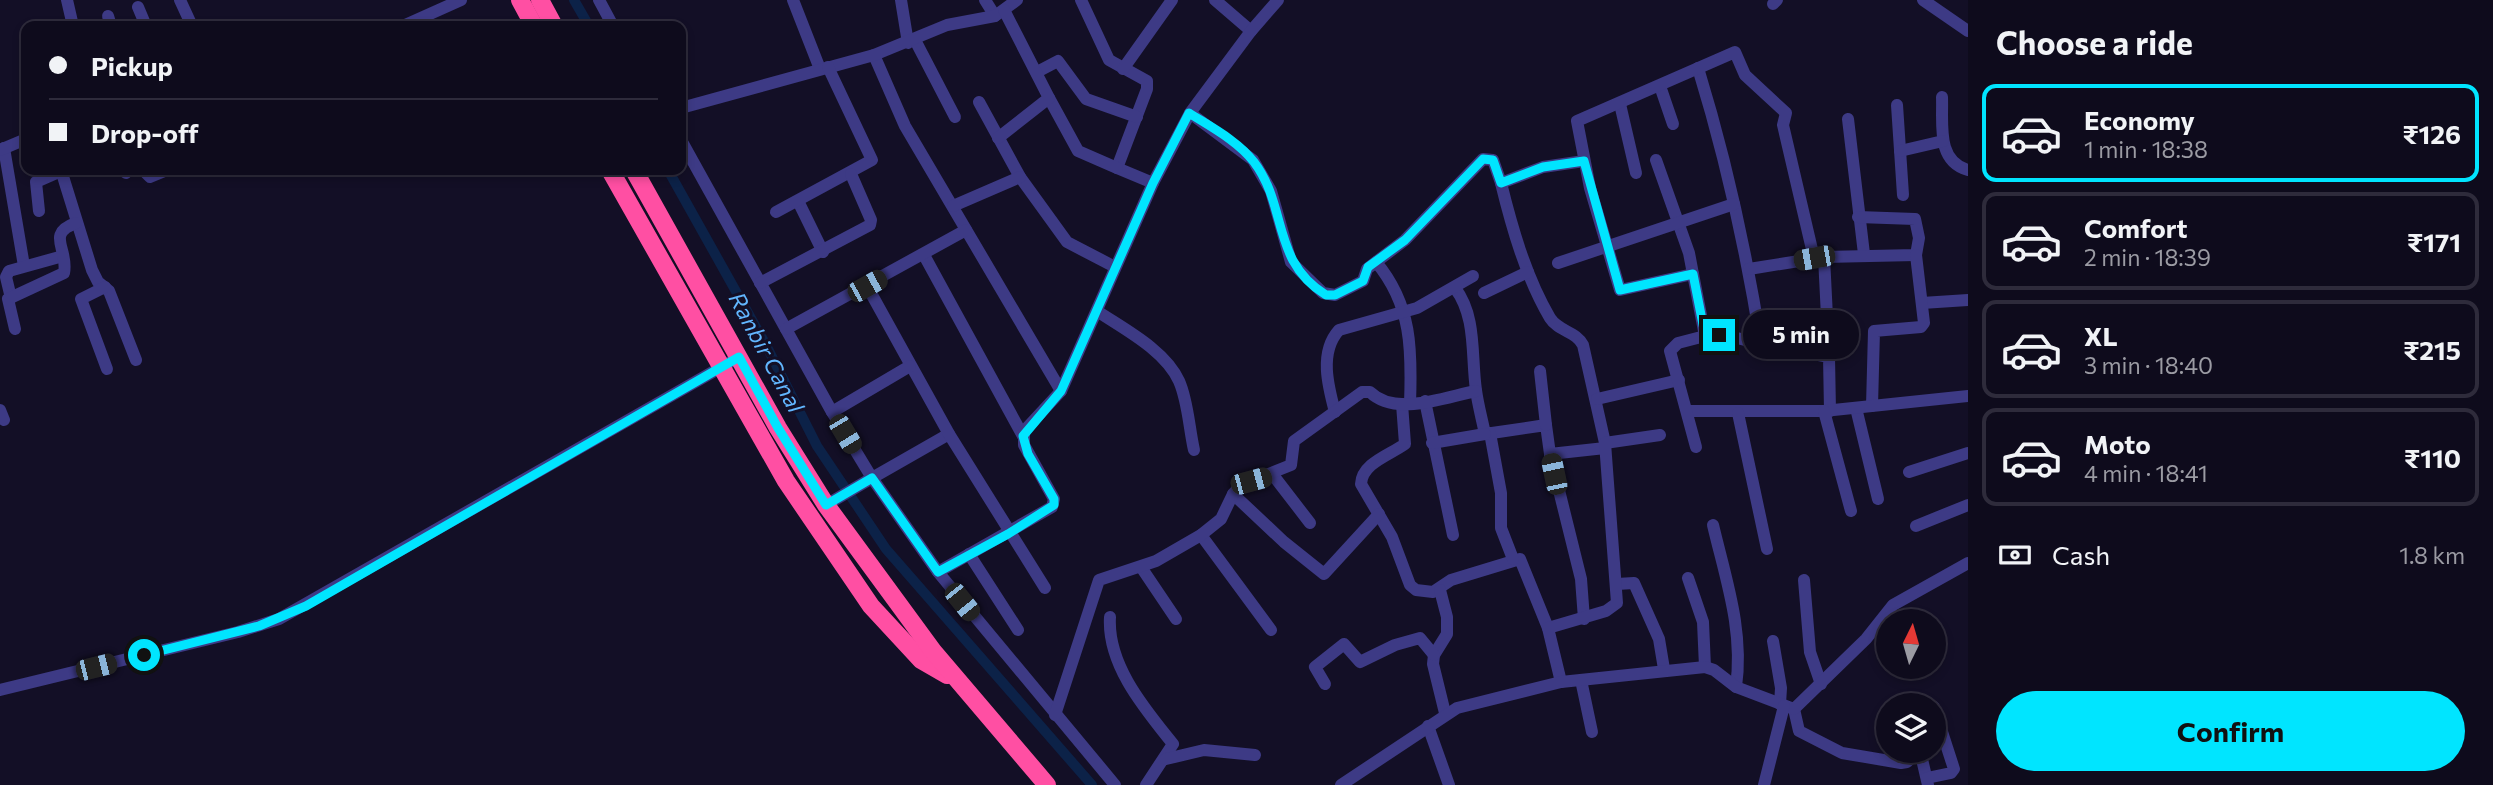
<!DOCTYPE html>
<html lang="en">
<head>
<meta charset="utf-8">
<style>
	body { margin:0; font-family:Commissioner,sans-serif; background:#171425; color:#f1f3f6; height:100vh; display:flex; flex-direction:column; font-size:26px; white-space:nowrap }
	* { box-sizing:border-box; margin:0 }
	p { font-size:23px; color:#9b9ba3 }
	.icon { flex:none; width:38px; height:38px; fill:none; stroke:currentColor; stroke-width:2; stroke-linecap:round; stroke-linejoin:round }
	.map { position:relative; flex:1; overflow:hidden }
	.details { display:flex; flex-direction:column; background:#0e0b1c; width:525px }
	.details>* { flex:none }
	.guide { position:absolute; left:21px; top:21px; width:665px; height:154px; border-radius:14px; box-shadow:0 4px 10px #0003,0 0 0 2px #2e2b3b; display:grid; align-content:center; height:154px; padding:0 28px; background:#0e0b1c }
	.needle { width:46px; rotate:5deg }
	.fabs { position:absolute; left:1876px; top:609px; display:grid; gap:14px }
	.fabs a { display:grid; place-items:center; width:70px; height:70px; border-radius:50%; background:#0e0b1c; box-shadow:0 4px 10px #0003,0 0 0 2px #2e2b3b; font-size:35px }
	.end { position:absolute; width:32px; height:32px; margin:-16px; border:9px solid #00e5ff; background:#111; box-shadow:0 0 0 4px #111 }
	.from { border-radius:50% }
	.bubble { position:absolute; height:49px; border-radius:24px; background:#0e0b1c; box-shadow:0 4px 10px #0003,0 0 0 2px #2e2b3b; font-size:23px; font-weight:700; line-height:49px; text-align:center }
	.car { position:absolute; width:21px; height:42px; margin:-21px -10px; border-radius:9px; box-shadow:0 0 5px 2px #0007; background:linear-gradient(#222 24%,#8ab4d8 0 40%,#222 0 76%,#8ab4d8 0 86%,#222 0) }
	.guide b { display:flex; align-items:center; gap:24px; height:66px; font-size:26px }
	.guide b+b { border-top:2px solid #2e2b3b }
	.guide i { width:18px; height:18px; background:#f1f3f6 }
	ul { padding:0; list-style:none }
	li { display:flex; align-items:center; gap:21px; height:98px; margin:0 14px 10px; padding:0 14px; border:4px solid #2e2b3b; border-radius:14px }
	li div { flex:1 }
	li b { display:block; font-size:26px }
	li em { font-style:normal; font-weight:700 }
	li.on { border-color:#00e5ff }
	li>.icon { width:63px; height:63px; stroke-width:1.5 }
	h2 { padding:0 28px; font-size:32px; line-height:84px }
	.pay { display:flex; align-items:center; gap:18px; height:77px; padding:0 28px; font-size:26px }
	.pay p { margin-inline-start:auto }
	.button { display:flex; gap:14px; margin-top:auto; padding:14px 28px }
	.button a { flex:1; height:80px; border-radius:42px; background:#00e5ff; color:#111; font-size:28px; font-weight:700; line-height:80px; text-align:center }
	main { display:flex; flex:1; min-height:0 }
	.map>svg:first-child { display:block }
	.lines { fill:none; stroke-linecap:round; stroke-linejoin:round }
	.canal { stroke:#0c2248; stroke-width:10 }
	.minor { stroke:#3d3a85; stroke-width:12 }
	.highway { stroke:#ff4fa3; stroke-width:18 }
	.route { stroke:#00e5ff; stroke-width:9 }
	.labels { text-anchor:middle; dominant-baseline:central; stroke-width:6; stroke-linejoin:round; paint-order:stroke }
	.water-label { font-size:23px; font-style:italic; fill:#62b6ff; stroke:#130f26 }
</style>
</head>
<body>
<main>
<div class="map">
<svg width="1968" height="785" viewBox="0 0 1968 785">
	<rect width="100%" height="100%" fill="#130f26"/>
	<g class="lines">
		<g class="canal">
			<path d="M574 0 589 26"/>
			<path d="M668 170 766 345 817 446 886 549 1092 785"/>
		</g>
		<g class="minor">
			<path d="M67 0 73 26"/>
			<path d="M180 0 192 26"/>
			<path d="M599 0 613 26"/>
			<path d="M793 0 820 69"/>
			<path d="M901 0 908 43"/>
			<path d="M985 0 995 16"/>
			<path d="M1081 0 1109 60 1147 81V89L1117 168 1153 183"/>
			<path d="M1215 0 1251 31"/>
			<path d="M1923 0 1968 31"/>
			<path d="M1773 4 1777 0"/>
			<path d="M138 7 146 26"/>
			<path d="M108 16 111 26"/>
			<path d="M403 26 461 0"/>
			<path d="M915 40 955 117"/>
			<path d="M874 55 905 126 1061 391"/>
			<path d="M1698 68C1726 159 1746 250 1761 344L1829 357 1830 411"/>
			<path d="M1123 69 1172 0"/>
			<path d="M1037 72 1058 61 1086 99 1137 117"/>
			<path d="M1660 86 1673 124"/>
			<path d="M1942 97C1943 124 1936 161 1968 170"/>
			<path d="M1049 98 1078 151 1117 168"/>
			<path d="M979 102 1020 177 1067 242 1115 267"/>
			<path d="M1620 104 1636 173"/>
			<path d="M1897 105 1903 195"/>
			<path d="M681 108 874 55 947 25 995 16 1017 0"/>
			<path d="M1190 113 1253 160 1271 191 1291 262 1323 293 1335 295 1363 281 1367 269 1376 262"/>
			<path d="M1848 119 1864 254"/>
			<path d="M998 138 1049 98 1004 10"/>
			<path d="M681 140 832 412 872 478 949 434"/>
			<path d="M4 148 24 266"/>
			<path d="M0 150 26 139"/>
			<path d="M1900 151 1943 141"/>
			<path d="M1656 160 1689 253 1693 274"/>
			<path d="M1584 161 1543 167 1501 183C1512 228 1526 277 1550 318 1559 332 1576 331 1583 345L1605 443"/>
			<path d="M61 170 92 270 98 282 109 291 136 360"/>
			<path d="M125 170 126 173"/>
			<path d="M143 170 150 177 167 170"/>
			<path d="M798 201 823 252"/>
			<path d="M953 206 1020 177"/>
			<path d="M39 211 36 182 61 171"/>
			<path d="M776 212 872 160 828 67"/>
			<path d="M924 255 1023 436"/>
			<path d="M1824 257 1829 357"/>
			<path d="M1558 263 1734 204"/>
			<path d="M1749 269 1824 257 1916 255 1919 238 1915 219 1858 217"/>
			<path d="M760 283 870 225 871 220 851 174"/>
			<path d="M867 286 949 434 1045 588"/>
			<path d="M105 287 81 299 107 369"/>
			<path d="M1455 288C1477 317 1471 356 1476 390 1478 405 1482 419 1485 434L1546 425 1550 454 1605 448"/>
			<path d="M1484 293 1528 272"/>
			<path d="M11 298 6 277 9 271 63 256"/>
			<path d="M1922 303 1968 300"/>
			<path d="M1097 311C1124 329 1165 350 1179 381 1188 401 1189 428 1194 450"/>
			<path d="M15 329 8 299 64 273C69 249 45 234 76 223"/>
			<path d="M786 329 966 230"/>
			<path d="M1761 344 1729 336H1705L1693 274 1620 290 1590 188 1577 121 1735 52 1745 75 1786 113 1783 125 1814 258"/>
			<path d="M1540 371 1546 425"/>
			<path d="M1597 399 1679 380"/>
			<path d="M1425 401 1453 535"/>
			<path d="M1402 404 1405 444C1390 455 1362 463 1361 484L1392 537 1410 585 1416 590 1433 592 1451 580 1520 559 1548 628"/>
			<path d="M1410 404C1412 350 1412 305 1376 262L1405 240 1483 159 1493 160 1501 183"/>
			<path d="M1872 406 1874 331 1921 327 1924 323 1916 255"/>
			<path d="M1856 408 1878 499"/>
			<path d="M0 410 4 420"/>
			<path d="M1689 411H1824L1968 396"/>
			<path d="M1824 411 1851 511"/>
			<path d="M832 412 910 366"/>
			<path d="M1335 412C1328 386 1319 352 1339 330L1417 308 1473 276"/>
			<path d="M1738 413 1767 549"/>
			<path d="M1490 433 1501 493V528L1513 559"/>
			<path d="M1432 443 1485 434"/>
			<path d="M1696 447 1670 351 1678 343 1705 336"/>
			<path d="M1550 454 1581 579 1584 619"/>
			<path d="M1909 472 1968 453"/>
			<path d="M1273 475 1310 523"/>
			<path d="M1233 494 1284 542 1324 574 1379 514"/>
			<path d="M826 505 872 478 938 572 1052 507 1054 499 1024 445V431L1061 391 1153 183 1190 113 1251 31 1278 0"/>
			<path d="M1713 525C1726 580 1744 631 1736 687"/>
			<path d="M1916 526 1968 505"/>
			<path d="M1201 535 1271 630"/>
			<path d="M969 554 1018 630"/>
			<path d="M1141 567 1176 619"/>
			<path d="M938 572 1115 785"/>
			<path d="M1688 578 1703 622 1705 667"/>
			<path d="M1804 580 1810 652 1821 684"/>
			<path d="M1617 584 1634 583 1659 639 1664 669"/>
			<path d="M1440 590 1447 617V634L1434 655 1433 664 1445 713"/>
			<path d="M1110 617C1107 665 1145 709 1173 744L1146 785"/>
			<path d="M1773 641 1781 688 1780 704"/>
			<path d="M1581 680 1592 732"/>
			<path d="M1561 682 1548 628 1606 611 1617 603 1605 443 1660 435"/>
			<path d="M1325 684 1315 667 1344 644 1360 662 1395 645 1420 638 1434 655"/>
			<path d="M0 690 238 632 279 619 739 357"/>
			<path d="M1794 709 1799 731 1842 753 1901 763 1907 762 1915 754 1921 755 1928 785"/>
			<path d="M1055 715 1099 580 1156 561 1201 535 1221 519 1233 494 1241 485 1291 465 1294 441 1362 392H1370C1395 417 1445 397 1476 391"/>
			<path d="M1428 726 1449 785"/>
			<path d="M1166 759 1204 750 1255 755"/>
			<path d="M1927 778 1951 773 1954 769 1934 707"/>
			<path d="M1341 785 1457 708 1561 682 1705 667 1714 670 1736 687 1794 709 1866 639 1893 605 1968 563"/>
			<path d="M1764 785 1784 706"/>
		</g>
		<g class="highway">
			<path d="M520 0 534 26"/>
			<path d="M540 0 554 26"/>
			<path d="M610 170 786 481 871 606 921 660 947 675"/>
			<path d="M634 170 778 428 826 505 933 651 1047 785"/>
		</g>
	</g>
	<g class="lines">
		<path class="route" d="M144 655 259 626 306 606 739 357 778 428 826 505 872 478 938 572 1008 534 1054 505V499L1028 454 1023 436 1061 391 1153 183 1189 113C1211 127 1238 141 1254 162 1288 207 1271 261 1326 295H1335L1363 281 1368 267 1405 240 1483 159 1493 160 1501 183 1543 167 1584 161 1620 290 1693 274 1705 335H1719"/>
	</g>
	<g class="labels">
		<g class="water-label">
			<text transform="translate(767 352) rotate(62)">Ranbir Canal</text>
		</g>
	</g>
</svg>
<div class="fabs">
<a><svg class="needle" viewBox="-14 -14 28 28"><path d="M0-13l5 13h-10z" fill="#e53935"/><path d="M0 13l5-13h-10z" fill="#9b9ba3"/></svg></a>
<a><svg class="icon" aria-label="layers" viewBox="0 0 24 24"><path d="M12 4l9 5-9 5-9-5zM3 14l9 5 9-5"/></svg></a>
</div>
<i class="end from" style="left:144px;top:655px"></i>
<i class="end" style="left:1719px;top:335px"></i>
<div class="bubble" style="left:1743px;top:310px;width:116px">5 min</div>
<i class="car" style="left:1814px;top:258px;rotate:260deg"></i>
<i class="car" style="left:867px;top:286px;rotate:61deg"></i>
<i class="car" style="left:845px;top:434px;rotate:149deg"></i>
<i class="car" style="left:1554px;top:474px;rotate:348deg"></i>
<i class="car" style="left:1251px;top:481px;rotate:75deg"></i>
<i class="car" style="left:962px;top:602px;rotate:141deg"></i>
<i class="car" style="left:96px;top:667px;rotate:76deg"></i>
<div class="guide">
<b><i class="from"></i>Pickup</b>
<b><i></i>Drop-off</b>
</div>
</div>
<section class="details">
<h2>Choose a ride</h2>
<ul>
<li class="on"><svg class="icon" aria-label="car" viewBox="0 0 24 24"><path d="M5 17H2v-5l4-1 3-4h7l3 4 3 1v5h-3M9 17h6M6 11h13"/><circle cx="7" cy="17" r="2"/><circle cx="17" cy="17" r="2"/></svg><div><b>Economy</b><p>1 min · 18:38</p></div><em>₹126</em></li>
<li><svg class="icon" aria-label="car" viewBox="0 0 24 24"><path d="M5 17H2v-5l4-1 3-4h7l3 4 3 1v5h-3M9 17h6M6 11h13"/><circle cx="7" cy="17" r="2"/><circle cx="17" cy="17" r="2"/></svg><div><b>Comfort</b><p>2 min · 18:39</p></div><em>₹171</em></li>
<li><svg class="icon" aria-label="car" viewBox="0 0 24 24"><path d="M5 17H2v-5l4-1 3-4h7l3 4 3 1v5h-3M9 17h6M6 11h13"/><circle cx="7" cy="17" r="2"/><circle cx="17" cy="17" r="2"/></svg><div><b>XL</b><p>3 min · 18:40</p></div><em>₹215</em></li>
<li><svg class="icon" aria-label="car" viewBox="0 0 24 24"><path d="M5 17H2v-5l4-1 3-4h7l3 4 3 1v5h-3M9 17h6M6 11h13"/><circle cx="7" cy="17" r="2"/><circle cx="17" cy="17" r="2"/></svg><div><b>Moto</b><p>4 min · 18:41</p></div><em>₹110</em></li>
</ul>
<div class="pay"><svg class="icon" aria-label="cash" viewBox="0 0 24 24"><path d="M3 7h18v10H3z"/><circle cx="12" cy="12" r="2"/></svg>Cash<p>1.8 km</p></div>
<div class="button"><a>Confirm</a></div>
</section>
</main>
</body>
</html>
